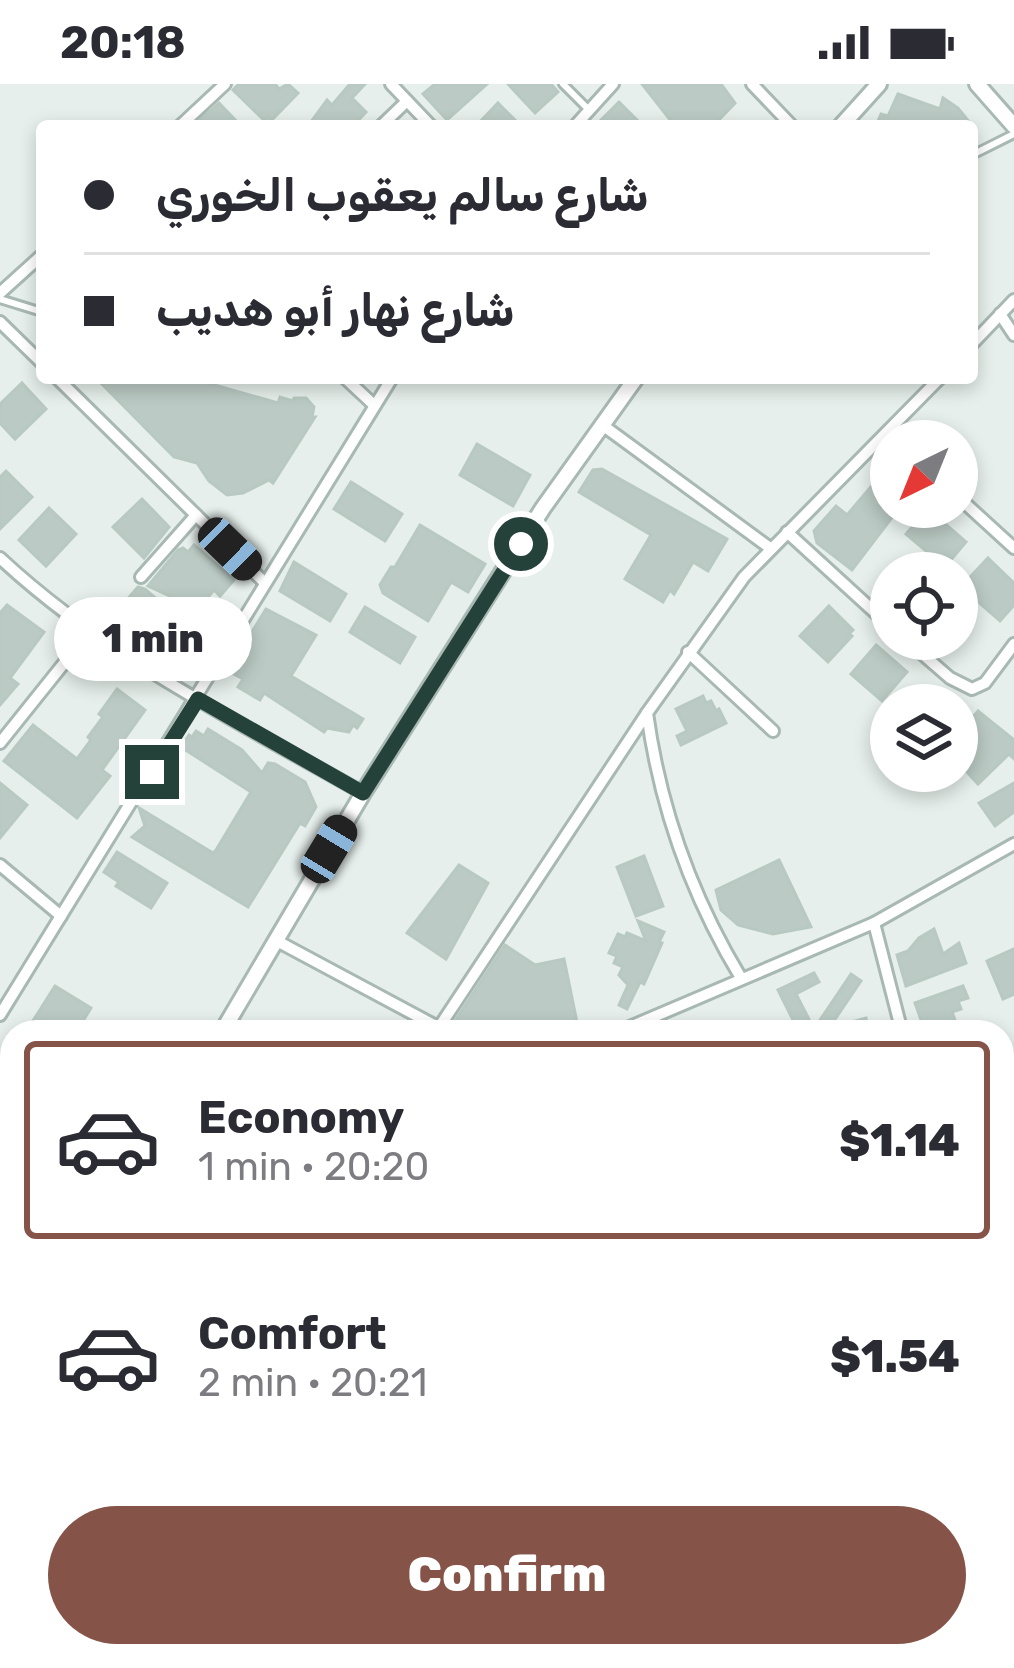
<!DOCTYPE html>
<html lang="en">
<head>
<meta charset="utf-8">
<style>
	body { margin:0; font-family:Rubik,"Noto Naskh Arabic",sans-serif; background:#f7f7f7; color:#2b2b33; height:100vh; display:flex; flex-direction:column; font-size:45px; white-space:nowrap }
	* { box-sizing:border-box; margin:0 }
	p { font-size:39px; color:#7c7c81 }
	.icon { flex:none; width:66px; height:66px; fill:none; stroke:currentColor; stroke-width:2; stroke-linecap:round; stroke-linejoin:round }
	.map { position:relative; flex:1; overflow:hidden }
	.panel { position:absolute; left:0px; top:936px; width:1014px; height:648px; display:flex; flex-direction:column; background:#fff; border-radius:36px 36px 0 0; box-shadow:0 6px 18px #0003 }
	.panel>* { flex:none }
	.banner { position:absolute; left:36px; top:36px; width:942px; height:264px; border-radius:12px; box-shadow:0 6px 18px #0003; display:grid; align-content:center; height:264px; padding:0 48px; background:#fff }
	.needle { width:78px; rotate:223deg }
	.tools { position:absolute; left:870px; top:336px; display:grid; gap:24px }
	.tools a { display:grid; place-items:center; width:108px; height:108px; border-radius:50%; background:#fff; box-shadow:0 6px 18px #0003; font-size:60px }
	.end { position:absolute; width:54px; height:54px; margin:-27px; border:15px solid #24423a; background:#fff; box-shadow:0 0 0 6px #fff }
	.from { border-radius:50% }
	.bubble { position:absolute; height:84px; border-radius:42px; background:#fff; box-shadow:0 6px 18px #0003; font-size:39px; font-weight:800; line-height:84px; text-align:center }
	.car { position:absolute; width:36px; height:72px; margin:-36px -18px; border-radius:15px; box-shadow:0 0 9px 3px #0007; background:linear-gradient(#222 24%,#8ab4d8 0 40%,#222 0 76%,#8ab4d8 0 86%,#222 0) }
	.banner b { display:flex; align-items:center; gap:42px; height:114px; font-size:45px }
	.banner b+b { border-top:3px solid #e1e1e2 }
	.banner i { width:30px; height:30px; background:#2b2b33 }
	ul { padding:21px 0 0; list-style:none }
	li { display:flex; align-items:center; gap:36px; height:198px; margin:0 24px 18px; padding:0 24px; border:6px solid transparent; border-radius:12px }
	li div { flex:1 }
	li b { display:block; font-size:45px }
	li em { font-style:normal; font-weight:800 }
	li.selected { border-color:#855347 }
	li>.icon { width:108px; height:108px; stroke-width:1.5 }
	.button { display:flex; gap:24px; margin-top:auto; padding:24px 48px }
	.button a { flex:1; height:138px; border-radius:72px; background:#855347; color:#fff; font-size:48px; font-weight:800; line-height:138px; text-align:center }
	.status { display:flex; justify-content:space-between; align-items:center; height:84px; padding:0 60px; background:#fff; direction:ltr }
	.status svg { height:33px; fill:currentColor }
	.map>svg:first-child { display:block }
	.building { fill:#bbcac4; stroke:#b8c9c2; stroke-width:3 }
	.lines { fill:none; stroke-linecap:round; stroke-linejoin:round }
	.service-casing { stroke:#a8b8b2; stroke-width:12 }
	.minor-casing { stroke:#a8b8b2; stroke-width:16 }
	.tertiary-casing { stroke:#a8b8b2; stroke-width:20 }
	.secondary-casing { stroke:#a4bbb3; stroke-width:21 }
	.service { stroke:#fff; stroke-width:6 }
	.minor { stroke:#fff; stroke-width:10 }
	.tertiary { stroke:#fff; stroke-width:14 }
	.secondary { stroke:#fff; stroke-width:15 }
	.route { stroke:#24423a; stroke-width:15 }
</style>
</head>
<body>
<div class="status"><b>20:18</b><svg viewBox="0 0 49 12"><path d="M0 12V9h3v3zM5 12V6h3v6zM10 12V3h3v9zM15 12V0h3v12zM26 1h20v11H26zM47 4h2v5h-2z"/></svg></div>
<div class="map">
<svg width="1014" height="1584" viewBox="0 0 1014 1584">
	<rect width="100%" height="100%" fill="#e6efeb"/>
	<g class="building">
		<path d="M239 0H275L279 5 288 0 298 9 268 40 233 6Z"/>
		<path d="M350 0H365L352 14 366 28 353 42H308L327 16 332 21Z"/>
		<path d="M435 0H487L447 36 423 10Z"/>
		<path d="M508 0H551L558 8 535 29Z"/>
		<path d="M642 0H721L735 19 713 42H675Z"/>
		<path d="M898 10 940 25 943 14 958 24 970 39 962 42H876L881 30 888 32Z"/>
		<path d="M619 18 643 42H595Z"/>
		<path d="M219 19 241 42H195L202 34Z"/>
		<path d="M498 19 521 42H476Z"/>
		<path d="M96 294H190L278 319 280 313 293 317 294 314H306L314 323 312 333H315L273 399 269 396 243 409 227 411 209 397 197 379 174 373Z"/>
		<path d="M22 299 46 325 15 355 0 339V320Z"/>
		<path d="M477 360 530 391 513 422 460 391Z"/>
		<path d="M602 385 727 455 708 487 693 478 674 510 670 506 663 518 625 495 651 451 579 408 593 386Z"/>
		<path d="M6 387 32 413 0 445V393Z"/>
		<path d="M880 392 891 401V423H900L852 486 817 459 814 447 836 422 847 431Z"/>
		<path d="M351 398 402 430 385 457 334 425Z"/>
		<path d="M142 415 169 443 144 474 113 443Z"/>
		<path d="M49 424 76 450 46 482 19 456Z"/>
		<path d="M928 425 966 458 945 483 906 450Z"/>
		<path d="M420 441 485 480 468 508 451 498 428 537 383 509 380 501 391 483H395Z"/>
		<path d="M194 461 234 496 220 512 214 506 198 525 148 502 178 466 183 464 188 468Z"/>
		<path d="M988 474 1014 499V521L1000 537 961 503Z"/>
		<path d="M294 478 346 510 330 537 280 507Z"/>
		<path d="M138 503 145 505 192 545 174 564 169 561 166 564 158 562 128 536 126 531 131 525 124 519Z"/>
		<path d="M7 521 44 548 10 594 18 600 0 621V529Z"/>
		<path d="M829 522 853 546 849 550 852 552 828 578 800 552Z"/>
		<path d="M365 523 415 553 400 579 350 548Z"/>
		<path d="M266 525 316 551 291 592 363 635 357 644 353 641 349 648 327 644 324 648 264 609 260 616 238 603 243 595 228 587Z"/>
		<path d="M876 561 907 588 882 617 851 590Z"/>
		<path d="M117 605 145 626 102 686 110 692 77 734 4 677 33 641 77 675 91 656 88 653 103 633 99 630Z"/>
		<path d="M703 612 706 619 711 617 716 627 719 625 726 639 681 661 677 652 687 647 676 625Z"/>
		<path d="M978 627 1014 656V675L1009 670 978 700 957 677V651Z"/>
		<path d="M208 645 242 666 262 689 268 679 275 680 305 698 316 723 305 742 300 739 248 823 132 753 145 742 139 724 213 769 216 766 251 708 181 663 189 651 192 653 196 647 204 652Z"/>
		<path d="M0 699 27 721 0 754Z"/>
		<path d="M1014 699V728L995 742 979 719Z"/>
		<path d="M117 768 167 799 151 824 116 802 119 798 104 788Z"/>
		<path d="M644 772 663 822 636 832 617 783Z"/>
		<path d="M779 776 811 843 773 850 738 841 721 826 716 806Z"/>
		<path d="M459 781 488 799 446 875 407 849Z"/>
		<path d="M638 837 664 848 659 858 662 859 644 900 640 898 627 925 619 921 628 901 619 891 623 883 614 879 617 872 609 869 618 850 625 853 627 849 646 857Z"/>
		<path d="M934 845 943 870 959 859 966 879 906 902 897 871 908 867 919 854Z"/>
		<path d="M505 861 535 881 564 875 579 948H482L453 940Z"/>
		<path d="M1014 865V910L1003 915 987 877Z"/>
		<path d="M814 889 819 898 796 910 814 945 851 890 861 897 829 944 866 934 870 948H799L778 906Z"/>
		<path d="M55 902 91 924 76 948H26Z"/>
		<path d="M963 902 968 914 958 917 961 925 952 928 955 936 925 947 915 919Z"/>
		<path d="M0 1093 12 1099V1163L0 1167Z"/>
		<path d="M333 1572H392L412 1584H326Z"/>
	</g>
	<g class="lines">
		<g class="service-casing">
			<g id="service">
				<path d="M563 0 589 26"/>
				<path d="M972 71 1014 50"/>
				<path d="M0 215 42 228"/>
				<path d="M0 1084 12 1092"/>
			</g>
		</g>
		<g class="minor-casing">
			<g id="minor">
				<path d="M391 0 431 42"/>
				<path d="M752 0 792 42"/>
				<path d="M180 42 225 0"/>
				<path d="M381 42 407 17"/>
				<path d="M575 42 613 0"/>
				<path d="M0 209 42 171"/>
				<path d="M1000 230 1014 251"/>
				<path d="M0 238 42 279"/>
				<path d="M972 260 1014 216"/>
				<path d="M57 294 264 498"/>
				<path d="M345 294 374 321"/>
				<path d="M601 340 770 464"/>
				<path d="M957 412 1014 464"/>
				<path d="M787 448 891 543"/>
				<path d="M0 474C106 573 238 638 363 709"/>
				<path d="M141 493 196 431"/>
				<path d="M905 555 950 594 972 605 985 599 1014 560"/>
				<path d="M688 568 773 647"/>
				<path d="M0 659 89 548"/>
				<path d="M0 781 61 832"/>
				<path d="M874 839 902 948"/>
				<path d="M277 857 447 948"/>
				<path d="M741 894C692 813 660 723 647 629L744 493 940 294"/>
				<path d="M0 931 392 294"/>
				<path d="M436 948 647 629"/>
				<path d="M618 948 874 839 1014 760"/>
				<path d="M0 983 12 991"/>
				<path d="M1002 1245 1014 1253"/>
				<path d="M1002 1455 1014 1461"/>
				<path d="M0 1514 12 1512"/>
				<path d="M0 1525 12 1542"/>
				<path d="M33 1572 41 1584"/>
				<path d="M193 1572 206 1584"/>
				<path d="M856 1584 866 1572"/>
			</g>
		</g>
		<g class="tertiary-casing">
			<g id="tertiary">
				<path d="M977 0 1014 42"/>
				<path d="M841 42 879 0"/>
				<path d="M222 948 363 709 543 424 636 294"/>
				<path d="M0 1202 12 1200"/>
				<path d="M0 1296 12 1289"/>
				<path d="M563 1572 590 1584"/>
			</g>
		</g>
		<g class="secondary-casing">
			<g id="secondary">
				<path d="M0 1223 12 1231"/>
				<path d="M0 1256 12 1264"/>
				<path d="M501 1572 526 1584"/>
				<path d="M538 1572 560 1584"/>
			</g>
		</g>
		<use href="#service" class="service"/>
		<use href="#minor" class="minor"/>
		<use href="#tertiary" class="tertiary"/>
		<use href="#secondary" class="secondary"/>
	</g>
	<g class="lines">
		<path class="route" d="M152 688 198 615 363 709 521 460"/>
	</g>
</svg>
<div class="tools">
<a><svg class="needle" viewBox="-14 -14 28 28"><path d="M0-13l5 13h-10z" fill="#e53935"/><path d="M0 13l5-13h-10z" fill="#7c7c81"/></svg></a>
<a><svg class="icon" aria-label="locate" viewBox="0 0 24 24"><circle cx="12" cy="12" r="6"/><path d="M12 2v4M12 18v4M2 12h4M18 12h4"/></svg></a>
<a><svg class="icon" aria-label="layers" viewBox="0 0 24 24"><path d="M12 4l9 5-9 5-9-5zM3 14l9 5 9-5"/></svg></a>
</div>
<i class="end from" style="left:521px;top:460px"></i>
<i class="end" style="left:152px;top:688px"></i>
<div class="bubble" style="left:54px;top:513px;width:198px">1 min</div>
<i class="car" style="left:230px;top:465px;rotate:134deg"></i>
<i class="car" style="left:329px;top:765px;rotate:31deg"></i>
<div class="banner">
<b><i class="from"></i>شارع سالم يعقوب الخوري</b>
<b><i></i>شارع نهار أبو هديب</b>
</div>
<section class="panel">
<ul>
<li class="selected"><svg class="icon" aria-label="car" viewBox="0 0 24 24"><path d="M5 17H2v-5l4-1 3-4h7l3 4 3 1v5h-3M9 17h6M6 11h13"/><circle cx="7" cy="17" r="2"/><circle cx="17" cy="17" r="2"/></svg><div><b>Economy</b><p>1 min · 20:20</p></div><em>$1.14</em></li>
<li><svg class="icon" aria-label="car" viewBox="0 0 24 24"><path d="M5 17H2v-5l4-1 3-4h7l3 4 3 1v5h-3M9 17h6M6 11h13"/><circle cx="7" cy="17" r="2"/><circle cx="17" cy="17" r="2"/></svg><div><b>Comfort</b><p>2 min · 20:21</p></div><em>$1.54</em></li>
</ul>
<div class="button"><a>Confirm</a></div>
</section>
</div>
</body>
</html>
